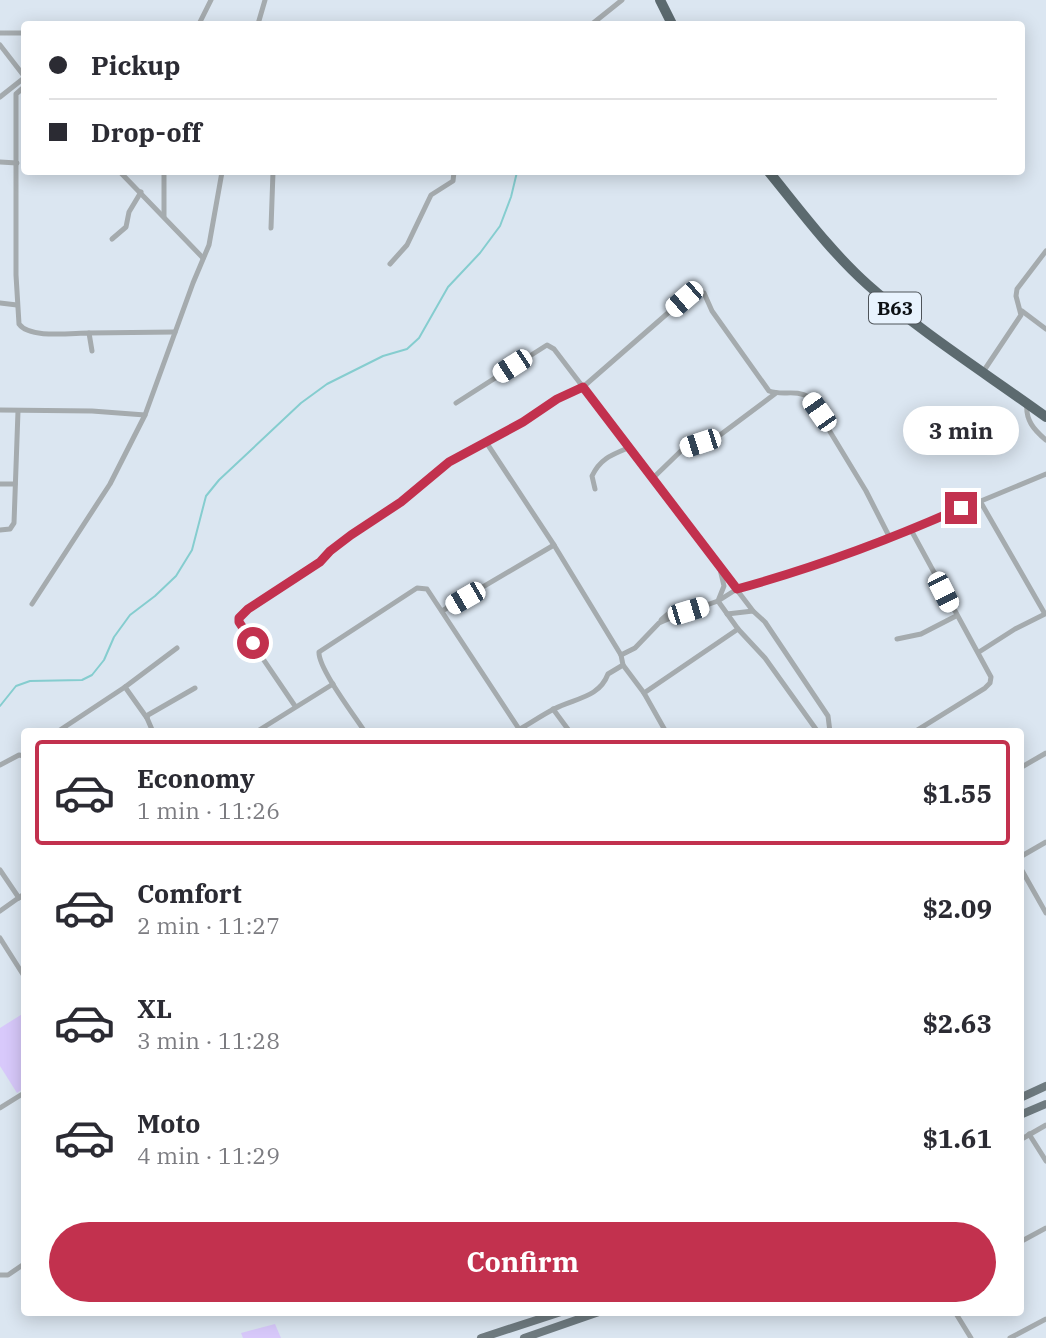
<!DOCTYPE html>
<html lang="en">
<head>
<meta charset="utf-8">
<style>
	body { margin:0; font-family:"IBM Plex Serif",serif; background:#f2f2f3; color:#2b2b33; height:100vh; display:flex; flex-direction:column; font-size:26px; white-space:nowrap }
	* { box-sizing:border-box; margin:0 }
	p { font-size:23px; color:#7c7c81 }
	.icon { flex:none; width:38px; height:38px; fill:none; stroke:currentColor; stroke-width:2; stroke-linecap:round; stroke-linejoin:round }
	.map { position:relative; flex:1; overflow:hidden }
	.drawer { position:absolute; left:21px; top:728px; width:1003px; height:588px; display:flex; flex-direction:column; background:#fff; border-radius:7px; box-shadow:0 4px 18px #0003 }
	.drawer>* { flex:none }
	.guide { position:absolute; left:21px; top:21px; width:1004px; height:154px; border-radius:7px; box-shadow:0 4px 18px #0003; display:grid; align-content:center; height:154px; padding:0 28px; background:#fff }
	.end { position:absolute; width:32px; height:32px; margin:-16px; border:9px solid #c2314e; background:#fff; box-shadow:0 0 0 4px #fff }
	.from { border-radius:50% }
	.bubble { position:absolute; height:49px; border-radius:24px; background:#fff; box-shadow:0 4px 18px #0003; font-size:23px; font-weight:700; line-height:49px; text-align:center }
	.car { position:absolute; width:21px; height:42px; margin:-21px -10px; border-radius:9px; box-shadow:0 0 5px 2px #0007; background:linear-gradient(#fff 24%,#345 0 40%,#fff 0 76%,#345 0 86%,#fff 0) }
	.guide b { display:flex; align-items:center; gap:24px; height:66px; font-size:26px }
	.guide b+b { border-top:2px solid #e1e1e2 }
	.guide i { width:18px; height:18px; background:#2b2b33 }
	ul { padding:12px 0 0; list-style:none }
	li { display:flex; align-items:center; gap:21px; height:105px; margin:0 14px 10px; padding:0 14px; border:4px solid transparent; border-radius:7px }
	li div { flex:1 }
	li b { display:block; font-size:26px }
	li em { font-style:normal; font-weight:700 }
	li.current { border-color:#c2314e }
	li>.icon { width:63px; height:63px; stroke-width:1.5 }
	.action { display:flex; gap:14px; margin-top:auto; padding:14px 28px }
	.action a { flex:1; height:80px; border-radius:42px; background:#c2314e; color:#fff; font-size:28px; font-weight:700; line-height:80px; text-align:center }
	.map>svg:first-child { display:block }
	.green { fill:#d8c9fb }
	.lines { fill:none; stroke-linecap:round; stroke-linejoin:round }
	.stream { stroke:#85cdcf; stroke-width:2 }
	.street { stroke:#a5abae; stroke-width:5 }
	.primary { stroke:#6f7b80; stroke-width:8 }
	.highway { stroke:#5c6a6f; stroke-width:10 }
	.route { stroke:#c2314e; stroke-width:9 }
	.labels { text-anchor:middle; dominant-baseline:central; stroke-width:6; stroke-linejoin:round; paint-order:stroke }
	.shield { fill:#e8f3fe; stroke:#4e545a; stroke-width:2 }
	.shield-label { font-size:19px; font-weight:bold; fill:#0c1014 }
</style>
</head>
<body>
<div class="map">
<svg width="1046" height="1338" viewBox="0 0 1046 1338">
	<rect width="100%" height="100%" fill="#dbe6f1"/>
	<g class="green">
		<path d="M24 1013V1088L17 1093 0 1066V1028Z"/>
		<path d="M275 1324 281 1338H243L241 1333Z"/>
	</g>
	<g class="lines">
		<path class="stream" d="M0 706 16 686 30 681 82 680 92 675 104 660 114 637 130 615 155 596 176 576 192 550 206 496 219 480 301 403 327 384 383 356 407 349 419 338 448 287 480 253 500 226 511 197 517 172"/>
		<g class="street">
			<path d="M199 24 211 0"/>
			<path d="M258 24 265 0"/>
			<path d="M592 24 622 0"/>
			<path d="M0 33H24"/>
			<path d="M0 45 24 76"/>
			<path d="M24 87 16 94V275L19 324C30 339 71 333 89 333L92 351"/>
			<path d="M0 97 24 78"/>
			<path d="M0 162 17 163"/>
			<path d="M120 172 203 258"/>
			<path d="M164 216V172"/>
			<path d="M271 228 273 172"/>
			<path d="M112 239 126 227 129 212 141 192"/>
			<path d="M390 264 407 245 431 195 453 181 454 172"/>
			<path d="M0 303 17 305"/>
			<path d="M1022 311 1046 329"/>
			<path d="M89 333 175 332"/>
			<path d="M983 372 1021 315 1016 296 1017 289 1046 251"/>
			<path d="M456 403 547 345 554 349 583 387 684 299 692 293H704L712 311 769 391C783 396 795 389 809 397L866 491 890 538"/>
			<path d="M1027 403C1025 420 1034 430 1046 440"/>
			<path d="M0 410 92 411 145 415"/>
			<path d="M486 442 554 545 621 655 623 665 608 674C599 698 575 698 554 709 542 715 531 723 520 729"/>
			<path d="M653 478 684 448 716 438 776 393"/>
			<path d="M0 484H15"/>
			<path d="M595 489 592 476C600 459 611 455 628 448"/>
			<path d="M0 530 10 529 14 523 18 411"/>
			<path d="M721 569 753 611"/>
			<path d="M32 604 110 484 145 415 193 283 209 245 222 172"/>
			<path d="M442 611 554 545"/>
			<path d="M727 614 753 611 765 622 828 716 830 732"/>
			<path d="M661 620C675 607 678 604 698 605"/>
			<path d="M897 639 921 634 956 616"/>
			<path d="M979 652 1015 629 1045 614 980 501"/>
			<path d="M621 655 635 648 659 623 675 616 718 601 737 589 782 577 911 530"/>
			<path d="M623 665 644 693 666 732"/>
			<path d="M125 687 147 718"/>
			<path d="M644 693 738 629"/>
			<path d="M295 706 240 625 239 618 249 609 320 562 351 535 401 502 449 462 523 422 557 399 583 387 719 565 724 586 718 601 738 629 765 658 818 732"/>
			<path d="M553 709 570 732"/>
			<path d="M57 732 125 687 177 648"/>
			<path d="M153 732 147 718 148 715 195 688"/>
			<path d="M256 732 333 684"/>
			<path d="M365 732C354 715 318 668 319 652L417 588 427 589 521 732"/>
			<path d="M914 732 985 688 990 683 991 677 911 530 1046 474"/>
			<path d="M0 765 19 755 24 756"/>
			<path d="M1020 768 1046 753"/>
			<path d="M1020 857 1046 842"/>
			<path d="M1020 867 1046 913"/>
			<path d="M0 870 19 898"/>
			<path d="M0 911 24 894"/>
			<path d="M0 938 24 976"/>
			<path d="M0 1108 24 1093"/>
			<path d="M1029 1134 1046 1161"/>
			<path d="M1020 1140 1046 1125"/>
			<path d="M1020 1242 1046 1228"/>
			<path d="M0 1275H8L24 1264"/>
			<path d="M955 1312 971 1338"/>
			<path d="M1010 1338 1046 1319"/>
		</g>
		<g class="primary">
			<path d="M1020 1098 1046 1086"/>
			<path d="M1020 1115 1046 1104"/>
			<path d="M481 1338 561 1312"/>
			<path d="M524 1338 599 1312"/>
		</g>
		<g class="highway">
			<path d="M660 0 672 24"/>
			<path d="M769 172C800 210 831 252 868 285 923 334 987 374 1046 417"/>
		</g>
	</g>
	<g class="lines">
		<path class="route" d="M253 643 239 622V618L248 609 320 562 330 551 351 535 401 502 449 462 523 422 557 399 583 387 737 589C814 568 889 540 961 508"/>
	</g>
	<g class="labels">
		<rect class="shield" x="869" y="292.5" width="52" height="31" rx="5"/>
		<g class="shield-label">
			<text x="895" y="308">B63</text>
		</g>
	</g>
</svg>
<i class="end from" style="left:253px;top:643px"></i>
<i class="end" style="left:961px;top:508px"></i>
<div class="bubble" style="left:903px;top:406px;width:116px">3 min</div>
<i class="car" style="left:684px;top:299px;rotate:229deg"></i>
<i class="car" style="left:512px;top:366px;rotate:237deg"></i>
<i class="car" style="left:819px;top:412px;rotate:325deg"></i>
<i class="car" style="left:700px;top:443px;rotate:252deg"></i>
<i class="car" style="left:943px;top:592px;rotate:153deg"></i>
<i class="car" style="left:465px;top:598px;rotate:240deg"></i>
<i class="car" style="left:688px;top:611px;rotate:73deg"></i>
<div class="guide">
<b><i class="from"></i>Pickup</b>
<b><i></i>Drop-off</b>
</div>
<section class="drawer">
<ul>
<li class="current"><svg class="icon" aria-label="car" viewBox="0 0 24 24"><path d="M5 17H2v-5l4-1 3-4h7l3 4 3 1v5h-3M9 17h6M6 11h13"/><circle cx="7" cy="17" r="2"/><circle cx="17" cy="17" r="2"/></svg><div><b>Economy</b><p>1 min · 11:26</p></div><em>$1.55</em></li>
<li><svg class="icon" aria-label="car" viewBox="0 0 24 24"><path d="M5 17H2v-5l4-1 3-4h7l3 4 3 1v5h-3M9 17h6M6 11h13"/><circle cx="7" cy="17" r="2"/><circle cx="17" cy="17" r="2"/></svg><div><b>Comfort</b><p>2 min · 11:27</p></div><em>$2.09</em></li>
<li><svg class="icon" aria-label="car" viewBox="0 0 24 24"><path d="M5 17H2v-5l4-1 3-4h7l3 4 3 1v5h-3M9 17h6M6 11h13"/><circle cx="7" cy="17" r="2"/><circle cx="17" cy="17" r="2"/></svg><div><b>XL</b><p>3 min · 11:28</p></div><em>$2.63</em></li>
<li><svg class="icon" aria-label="car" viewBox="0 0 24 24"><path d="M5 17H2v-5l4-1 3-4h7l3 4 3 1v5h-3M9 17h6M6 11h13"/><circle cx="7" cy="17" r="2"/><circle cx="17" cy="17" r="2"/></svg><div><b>Moto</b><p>4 min · 11:29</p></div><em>$1.61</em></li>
</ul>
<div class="action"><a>Confirm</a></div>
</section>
</div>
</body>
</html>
